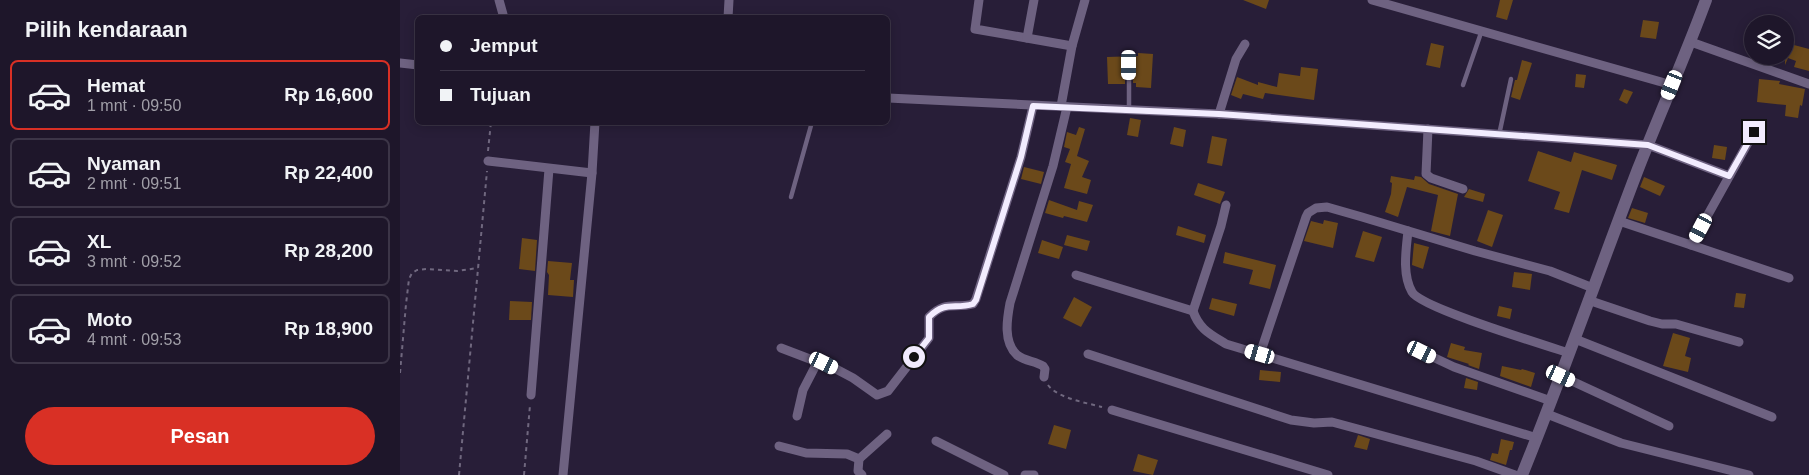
<!DOCTYPE html>
<html lang="id">
<head>
<meta charset="utf-8">
<style>
	body { margin:0; font-family:Arial,sans-serif; background:#261f32; color:#f1f3f6; height:100vh; display:flex; flex-direction:column; font-size:19px; white-space:nowrap }
	* { box-sizing:border-box; margin:0 }
	p { font-size:16px; color:#a19fa8 }
	.icon { flex:none; width:28px; height:28px; fill:none; stroke:currentColor; stroke-width:2; stroke-linecap:round; stroke-linejoin:round }
	.map { position:relative; flex:1; overflow:hidden }
	.side { display:flex; flex-direction:column; background:#1e162a; width:400px }
	.side>* { flex:none }
	.hud { position:absolute; left:15px; top:15px; width:475px; height:110px; border-radius:8px; box-shadow:0 2px 12px #0003,0 0 0 1px #3c3547; display:grid; align-content:center; height:110px; padding:0 25px; background:#1e162a }
	.controls { position:absolute; left:1344px; top:15px; display:grid; gap:10px }
	.controls a { display:grid; place-items:center; width:50px; height:50px; border-radius:50%; background:#1e162a; box-shadow:0 2px 12px #0003,0 0 0 1px #3c3547; font-size:25px }
	.end { position:absolute; width:22px; height:22px; margin:-11px; border:6px solid #f2ecfe; background:#111; box-shadow:0 0 0 2px #111 }
	.from { border-radius:50% }
	.car { position:absolute; width:15px; height:30px; margin:-15px -8px; border-radius:6px; box-shadow:0 0 4px 1px #0007; background:linear-gradient(#fff 24%,#345 0 40%,#fff 0 76%,#345 0 86%,#fff 0) }
	.hud b { display:flex; align-items:center; gap:18px; height:48px; font-size:19px }
	.hud b+b { border-top:1px solid #3c3547 }
	.hud i { width:12px; height:12px; background:#f1f3f6 }
	ul { padding:0; list-style:none }
	li { display:flex; align-items:center; gap:15px; height:70px; margin:0 10px 8px; padding:0 15px; border:2px solid #3c3547; border-radius:8px }
	li div { flex:1 }
	li b { display:block; font-size:19px }
	li em { font-style:normal; font-weight:600 }
	li.on { border-color:#d93025 }
	li>.icon { width:45px; height:45px; stroke-width:1.5 }
	h2 { padding:0 25px; font-size:22px; line-height:60px }
	.cta { display:flex; gap:10px; margin-top:auto; padding:10px 25px }
	.cta a { flex:1; height:58px; border-radius:30px; background:#d93025; color:#fff; font-size:20px; font-weight:600; line-height:58px; text-align:center }
	main { display:flex; flex:1; min-height:0 }
	.map>svg:first-child { display:block }
	.building { fill:#6b491a }
	.lines { fill:none; stroke-linecap:round; stroke-linejoin:round }
	.path { stroke:#70687f; stroke-width:2; stroke-dasharray:4 4; stroke-linecap:butt }
	.lane { stroke:#6e6281; stroke-width:4.5 }
	.street { stroke:#6e6281; stroke-width:9 }
	.secondary { stroke:#6e6281; stroke-width:12 }
	.route { stroke:#f2ecfe; stroke-width:6 }
</style>
</head>
<body>
<main>
<section class="side">
<h2>Pilih kendaraan</h2>
<ul>
<li class="on"><svg class="icon" aria-label="car" viewBox="0 0 24 24"><path d="M5 17H2v-5l4-1 3-4h7l3 4 3 1v5h-3M9 17h6M6 11h13"/><circle cx="7" cy="17" r="2"/><circle cx="17" cy="17" r="2"/></svg><div><b>Hemat</b><p>1 mnt · 09:50</p></div><em>Rp 16,600</em></li>
<li><svg class="icon" aria-label="car" viewBox="0 0 24 24"><path d="M5 17H2v-5l4-1 3-4h7l3 4 3 1v5h-3M9 17h6M6 11h13"/><circle cx="7" cy="17" r="2"/><circle cx="17" cy="17" r="2"/></svg><div><b>Nyaman</b><p>2 mnt · 09:51</p></div><em>Rp 22,400</em></li>
<li><svg class="icon" aria-label="car" viewBox="0 0 24 24"><path d="M5 17H2v-5l4-1 3-4h7l3 4 3 1v5h-3M9 17h6M6 11h13"/><circle cx="7" cy="17" r="2"/><circle cx="17" cy="17" r="2"/></svg><div><b>XL</b><p>3 mnt · 09:52</p></div><em>Rp 28,200</em></li>
<li><svg class="icon" aria-label="car" viewBox="0 0 24 24"><path d="M5 17H2v-5l4-1 3-4h7l3 4 3 1v5h-3M9 17h6M6 11h13"/><circle cx="7" cy="17" r="2"/><circle cx="17" cy="17" r="2"/></svg><div><b>Moto</b><p>4 mnt · 09:53</p></div><em>Rp 18,900</em></li>
</ul>
<div class="cta"><a>Pesan</a></div>
</section>
<div class="map">
<svg width="1409" height="475" viewBox="0 0 1409 475">
	<rect width="100%" height="100%" fill="#281e38"/>
	<g class="building">
		<path d="M843 0H869L866 9Z"/>
		<path d="M1100 0H1113L1107 20 1096 17Z"/>
		<path d="M1243 20 1259 22 1256 39 1240 37Z"/>
		<path d="M1385 37 1395 41 1394 45 1409 49V71L1394 67 1396 61 1388 58 1385 65Z"/>
		<path d="M1031 43 1044 46 1040 68 1026 65Z"/>
		<path d="M738 53 753 54 751 88 736 87V83H733V65L729 61 725 65V84H708L707 57 738 56Z"/>
		<path d="M1122 60 1132 63 1120 100 1111 97 1115 80H1117Z"/>
		<path d="M901 67 918 69 914 100 865 93 863 99 843 94 841 99 831 95 837 77 858 85V82L877 87 879 73 900 76Z"/>
		<path d="M1176 74 1186 75 1184 88 1175 87Z"/>
		<path d="M1359 79 1380 81 1379 84 1405 89 1402 106 1400 105 1398 118 1385 116 1386 105 1357 102Z"/>
		<path d="M1224 89 1233 92 1227 104 1219 100Z"/>
		<path d="M730 118 741 120 738 137 727 135Z"/>
		<path d="M679 127 685 129 677 156 689 161 682 177 691 180 687 194 664 188 671 164 665 162 670 149 664 147 667 132 676 135Z"/>
		<path d="M774 127 786 130 783 147 770 144Z"/>
		<path d="M812 136 827 139 822 166 807 163Z"/>
		<path d="M1314 145 1327 147 1325 160 1312 158Z"/>
		<path d="M1138 151 1171 162 1174 152 1217 165 1212 180 1182 170 1169 213 1154 209 1160 192 1128 181Z"/>
		<path d="M624 167 644 172 641 184 621 179Z"/>
		<path d="M991 176 1014 180 1015 176 1021 177 1029 184 1058 194 1050 236 1031 231 1038 195 1007 187 998 217 985 212 991 194 992 183 990 182Z"/>
		<path d="M1244 177 1265 186 1260 196 1240 187Z"/>
		<path d="M798 183 825 192 820 204 794 195Z"/>
		<path d="M1069 189 1085 194 1083 202 1064 197Z"/>
		<path d="M649 200 677 210 679 201 693 205 687 222 664 216 663 218 645 213Z"/>
		<path d="M1232 208 1248 213 1245 223 1228 218Z"/>
		<path d="M1088 210 1103 215 1092 247 1077 241Z"/>
		<path d="M924 220 938 223 933 248 904 241 911 221 923 224Z"/>
		<path d="M778 226 806 235 804 243 776 235Z"/>
		<path d="M963 231 982 237 974 262 955 257Z"/>
		<path d="M667 235 690 241 687 251 664 245Z"/>
		<path d="M122 238 137 240 135 271 119 269Z"/>
		<path d="M642 240 663 247 659 259 638 253Z"/>
		<path d="M1014 243 1029 247 1023 269 1012 265Z"/>
		<path d="M825 252 876 265 870 289 849 284 853 270 823 263Z"/>
		<path d="M148 261 172 263 170 280H174L173 297 148 295 149 275 147 272Z"/>
		<path d="M1114 272 1132 274 1130 290 1112 287Z"/>
		<path d="M1336 293 1346 294 1344 308 1334 307Z"/>
		<path d="M674 297 692 307 681 327 663 318Z"/>
		<path d="M812 298 837 304 834 316 809 309Z"/>
		<path d="M110 301 132 302 131 320H109Z"/>
		<path d="M1099 306 1112 309 1110 319 1097 316Z"/>
		<path d="M1273 333 1290 338 1285 356 1291 358 1288 372 1263 366Z"/>
		<path d="M1051 343 1065 347 1064 350 1082 353 1079 369 1068 365 1069 364 1047 357Z"/>
		<path d="M1102 366 1121 370 1122 369 1135 373 1131 387 1100 376Z"/>
		<path d="M860 370 881 372 880 382 859 380Z"/>
		<path d="M1066 378 1078 382 1077 390 1064 388Z"/>
		<path d="M654 425 671 430 666 449 648 444Z"/>
		<path d="M958 435 970 439 967 450 954 447Z"/>
		<path d="M1101 439 1114 442 1112 450H1110L1106 465 1090 460 1092 453 1098 454Z"/>
		<path d="M738 454 758 460 753 475 733 471Z"/>
	</g>
	<g class="lines">
		<g class="path">
			<path d="M88 151 91 122"/>
			<path d="M0 373 6 304 9 279 12 273 17 270 26 269 57 271 78 268"/>
			<path d="M648 385C657 398 687 403 702 407"/>
			<path d="M59 475 87 171"/>
			<path d="M124 475 130 405"/>
		</g>
		<g class="lane">
			<path d="M729 65V109"/>
			<path d="M1063 85 1082 30"/>
			<path d="M1099 135 1111 79"/>
			<path d="M391 197 412 122"/>
		</g>
		<g class="street">
			<path d="M99 0 104 18"/>
			<path d="M579 0 575 29 672 46"/>
			<path d="M972 0 1272 85"/>
			<path d="M328 18 329 0"/>
			<path d="M627 38 634 0"/>
			<path d="M1291 42 1409 84"/>
			<path d="M0 63 18 65"/>
			<path d="M488 98 819 114 1248 145 1329 176"/>
			<path d="M661 106 672 46 685 0"/>
			<path d="M819 114 836 59 845 44"/>
			<path d="M1028 129 1026 174 1031 178 1063 189"/>
			<path d="M88 161 192 173"/>
			<path d="M826 205 821 226 793 311C799 329 810 334 826 344L1137 438"/>
			<path d="M1219 221 1291 245 1354 132"/>
			<path d="M1008 231C1006 250 1002 275 1012 292 1021 308 1145 345 1169 353"/>
			<path d="M1291 245 1389 278"/>
			<path d="M676 275 793 311"/>
			<path d="M1188 300 1250 321 1262 324H1276L1339 342"/>
			<path d="M1175 339 1372 417"/>
			<path d="M381 348 436 369 453 378 477 395 488 391 529 338V317C546 300 554 309 573 304L576 299 621 157 633 106"/>
			<path d="M1022 352 1054 367 1151 401"/>
			<path d="M688 354 891 420 914 423 932 422 1076 461 1115 475"/>
			<path d="M860 354 906 217 908 213 916 208 927 207 962 217 1075 251 1150 271 1193 288"/>
			<path d="M1161 376 1269 426"/>
			<path d="M644 377 645 369 643 366C635 361 624 361 617 355 603 342 607 319 610 303L653 166 667 107"/>
			<path d="M131 395 149 169"/>
			<path d="M712 410 928 475"/>
			<path d="M1147 414 1221 443 1349 475"/>
			<path d="M397 416 403 390 418 361"/>
			<path d="M536 441 604 475"/>
			<path d="M379 446 406 453 447 454 459 459 487 434"/>
			<path d="M459 459 458 471 462 475"/>
			<path d="M163 475 192 173 195 122"/>
			<path d="M625 475H634"/>
		</g>
		<path class="secondary" d="M1122 475C1163 374 1199 271 1238 169 1260 113 1285 57 1306 0"/>
	</g>
	<g class="lines">
		<path class="route" d="M514 357 529 338V317C546 300 554 310 573 304L576 300 621 157 633 106 819 114 1248 145 1329 176 1354 132"/>
	</g>
</svg>
<div class="controls">
<a><svg class="icon" aria-label="layers" viewBox="0 0 24 24"><path d="M12 4l9 5-9 5-9-5zM3 14l9 5 9-5"/></svg></a>
</div>
<i class="end from" style="left:514px;top:357px"></i>
<i class="end" style="left:1354px;top:132px"></i>
<i class="car" style="left:729px;top:65px;rotate:180deg"></i>
<i class="car" style="left:1272px;top:85px;rotate:202deg"></i>
<i class="car" style="left:1301px;top:228px;rotate:208deg"></i>
<i class="car" style="left:1022px;top:352px;rotate:116deg"></i>
<i class="car" style="left:860px;top:354px;rotate:286deg"></i>
<i class="car" style="left:424px;top:363px;rotate:116deg"></i>
<i class="car" style="left:1161px;top:376px;rotate:115deg"></i>
<div class="hud">
<b><i class="from"></i>Jemput</b>
<b><i></i>Tujuan</b>
</div>
</div>
</main>
</body>
</html>
